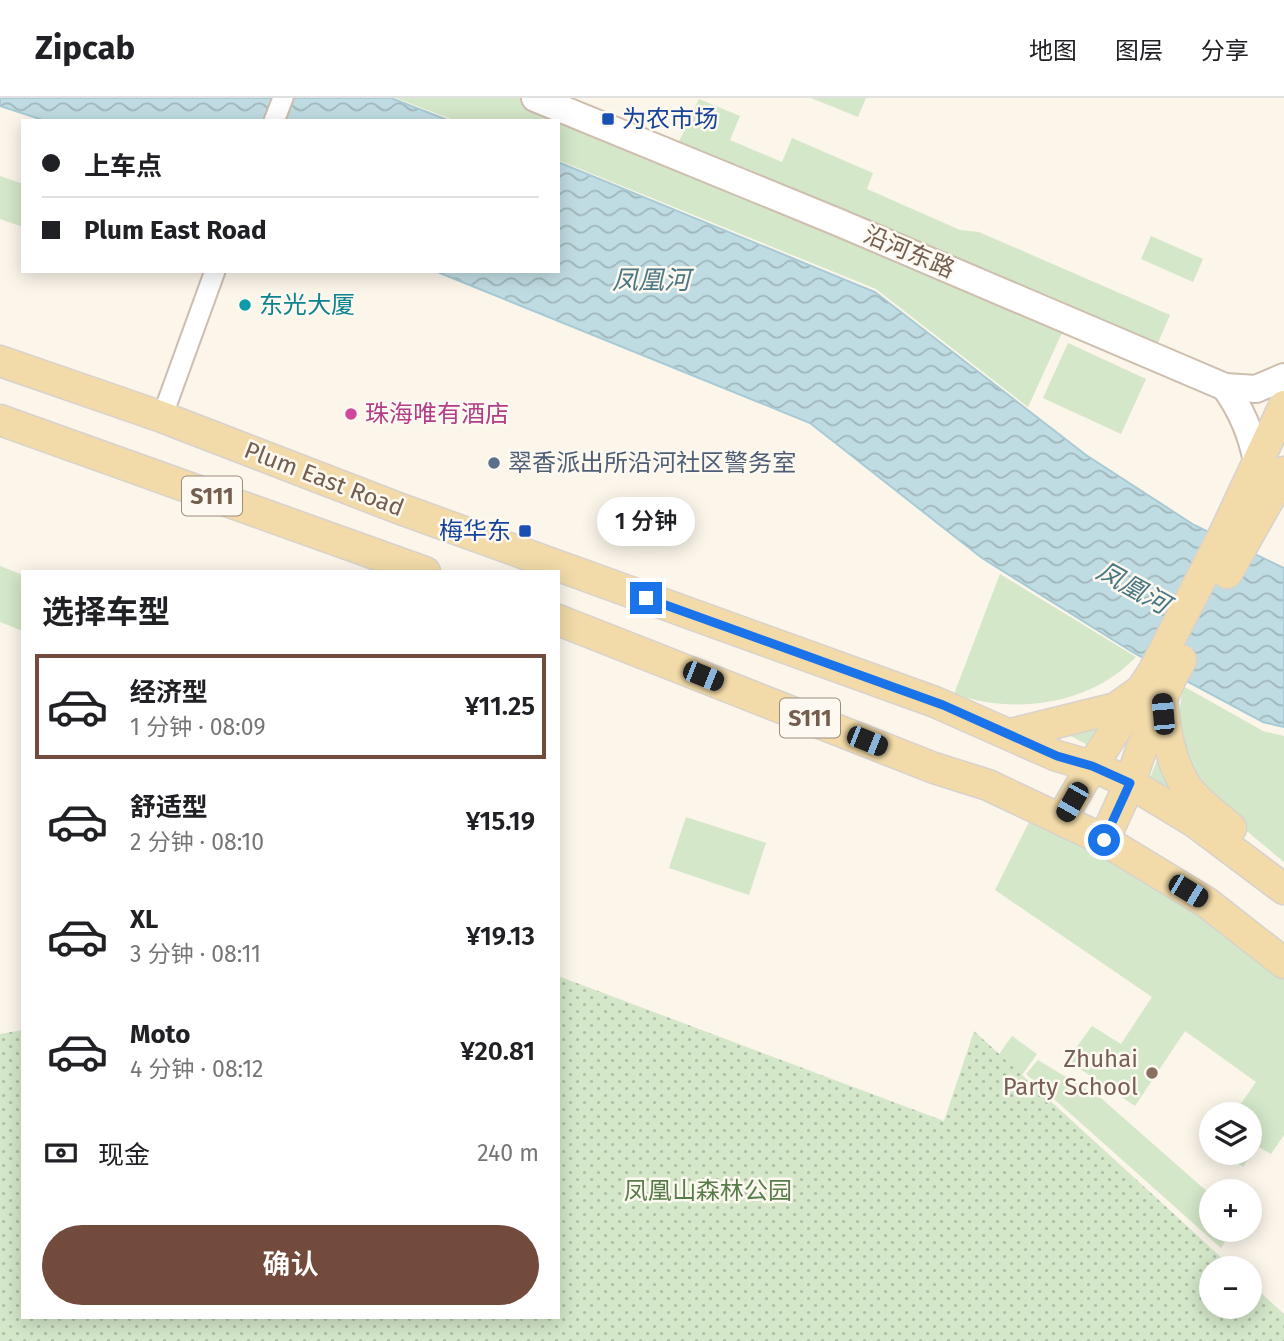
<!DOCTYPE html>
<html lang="zh">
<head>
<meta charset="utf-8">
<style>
	body { margin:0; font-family:"Fira Sans","Noto Sans SC",sans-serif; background:#f6f6f6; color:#202124; height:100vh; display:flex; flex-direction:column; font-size:26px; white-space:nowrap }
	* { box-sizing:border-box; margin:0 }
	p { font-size:23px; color:#757577 }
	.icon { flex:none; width:38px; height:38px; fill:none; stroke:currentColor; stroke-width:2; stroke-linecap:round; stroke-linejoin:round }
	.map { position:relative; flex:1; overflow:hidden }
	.panel { position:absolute; left:21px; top:472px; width:539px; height:749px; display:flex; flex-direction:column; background:#fff; border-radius:0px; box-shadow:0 4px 18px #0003 }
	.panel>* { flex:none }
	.hud { position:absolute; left:21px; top:21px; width:539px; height:154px; border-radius:0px; box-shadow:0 4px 18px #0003; display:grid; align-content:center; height:154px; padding:0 21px; background:#fff }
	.controls { position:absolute; left:1199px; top:1004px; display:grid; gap:14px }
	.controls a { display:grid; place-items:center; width:63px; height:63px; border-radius:50%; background:#fff; box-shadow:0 4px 18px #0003; font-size:35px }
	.end { position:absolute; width:32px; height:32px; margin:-16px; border:9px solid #1a73e8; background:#fff; box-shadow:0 0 0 4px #fff }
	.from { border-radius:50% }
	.bubble { position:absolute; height:49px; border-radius:24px; background:#fff; box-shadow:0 4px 18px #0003; font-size:23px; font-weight:600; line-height:49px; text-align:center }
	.car { position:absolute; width:21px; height:42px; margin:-21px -10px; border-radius:9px; box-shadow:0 0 5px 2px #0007; background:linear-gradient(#222 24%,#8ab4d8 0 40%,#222 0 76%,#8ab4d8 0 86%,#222 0) }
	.hud b { display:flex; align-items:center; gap:24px; height:66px; font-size:26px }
	.hud b+b { border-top:2px solid #e0e0e0 }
	.hud i { width:18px; height:18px; background:#202124 }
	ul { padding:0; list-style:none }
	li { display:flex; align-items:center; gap:21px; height:105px; margin:0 14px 10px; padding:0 7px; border:4px solid transparent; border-radius:0px }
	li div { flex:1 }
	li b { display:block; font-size:26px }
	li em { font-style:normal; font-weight:600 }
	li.selected { border-color:#734b3d }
	li>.icon { width:63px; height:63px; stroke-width:1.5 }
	h2 { padding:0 21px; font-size:32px; line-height:84px }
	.pay { display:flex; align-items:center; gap:18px; height:77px; padding:0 21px; font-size:26px }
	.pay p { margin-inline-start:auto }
	.action { display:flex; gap:14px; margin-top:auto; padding:14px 21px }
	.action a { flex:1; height:80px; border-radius:42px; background:#734b3d; color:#fff; font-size:28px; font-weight:600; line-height:80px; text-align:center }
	header { display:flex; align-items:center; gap:42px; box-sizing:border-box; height:98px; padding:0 35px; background:#fff; border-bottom:2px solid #e0e0e0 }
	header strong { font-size:33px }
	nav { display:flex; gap:38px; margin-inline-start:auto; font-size:24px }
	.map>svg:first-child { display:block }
	.grass { fill:#d4e7c9 }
	.park { fill:url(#park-dots) }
	.water { fill:url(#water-waves); stroke:#a7cad4; stroke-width:2 }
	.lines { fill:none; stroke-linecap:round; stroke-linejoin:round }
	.street-casing { stroke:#ccbeb0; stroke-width:23 }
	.secondary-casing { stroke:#cebeae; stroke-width:30 }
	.primary-casing { stroke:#d8d2ce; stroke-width:33 }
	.street { stroke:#fff; stroke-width:19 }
	.secondary { stroke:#fff; stroke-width:26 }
	.primary { stroke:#f2dba9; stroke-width:30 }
	.route { stroke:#1a73e8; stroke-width:9 }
	.transit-dot { fill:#1a4fb4; stroke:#fdf9f0; stroke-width:2.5 }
	.culture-dot { fill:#0f9aa8; stroke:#fdf9f0; stroke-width:2.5 }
	.hotel-dot { fill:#d1479c; stroke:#fdf9f0; stroke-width:2.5 }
	.service-dot { fill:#5c6f8a; stroke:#fdf9f0; stroke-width:2.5 }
	.education-dot { fill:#8d6e63; stroke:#fdf9f0; stroke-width:2.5 }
	.labels { text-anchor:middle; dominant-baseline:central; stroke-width:5; stroke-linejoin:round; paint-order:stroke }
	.shield { fill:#fdf9f0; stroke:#9c8c7f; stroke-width:2 }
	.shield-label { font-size:23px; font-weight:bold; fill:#735e4f }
	.transit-label { font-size:24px; fill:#164399; stroke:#fdf9f0; text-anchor:start }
	.street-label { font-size:24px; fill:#735e4f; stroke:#fdf9f0 }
	.culture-label { font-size:24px; fill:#0d838f; stroke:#fdf9f0; text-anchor:start }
	.hotel-label { font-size:24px; fill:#b23c85; stroke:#fdf9f0; text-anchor:start }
	.service-label { font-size:24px; fill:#4e5e75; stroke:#fdf9f0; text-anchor:start }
	.education-label { font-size:24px; fill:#785e54; stroke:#fdf9f0; text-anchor:end }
	.park-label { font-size:24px; fill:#577d4b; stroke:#fdf9f0 }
	.water-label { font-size:26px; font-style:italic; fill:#4b7784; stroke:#fdf9f0 }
</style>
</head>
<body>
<header>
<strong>Zipcab</strong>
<nav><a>地图</a><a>图层</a><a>分享</a></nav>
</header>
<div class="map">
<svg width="1284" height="1243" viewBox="0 0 1284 1243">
	<defs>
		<pattern id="park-dots" width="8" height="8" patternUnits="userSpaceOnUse" patternTransform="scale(1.75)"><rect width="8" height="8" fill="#d4e7c9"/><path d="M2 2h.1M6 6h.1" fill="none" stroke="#b0bea6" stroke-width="1.8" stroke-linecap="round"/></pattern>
		<pattern id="water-waves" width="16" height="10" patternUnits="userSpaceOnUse" patternTransform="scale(1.75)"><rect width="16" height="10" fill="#c0dce3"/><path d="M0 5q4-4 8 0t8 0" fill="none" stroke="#a0b6ba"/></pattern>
	</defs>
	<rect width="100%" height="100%" fill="#fbf5ea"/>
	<g class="grass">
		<path d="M396 0H528L1066 226 1028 309 876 191 558 62V23H456Z"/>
		<path d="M811 0H866L858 19Z"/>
		<path d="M699 1 740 18 730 42 782 64 792 40 873 75 867 91 960 132 979 134 1170 217 1154 254 675 52Z"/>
		<path d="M0 78 23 86V129L0 121Z"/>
		<path d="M1151 138 1203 161 1193 184 1141 161Z"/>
		<path d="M1068 245 1146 281 1121 336 1043 300Z"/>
		<path d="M0 468 23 477V533L0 524Z"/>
		<path d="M1000 476 1136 559C1090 607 1015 617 954 596Z"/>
		<path d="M1183 588 1263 633 1284 638V764L1214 706 1193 675 1177 628Z"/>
		<path d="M1114 625 1095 651 1069 637Z"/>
		<path d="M1160 654 1175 700 1150 680Z"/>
		<path d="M686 719 766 745 749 797 669 770Z"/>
		<path d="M1031 720 1101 749 1200 817 1284 880V1037L1271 1056 1257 1048 1243 1069 1223 1055H1250V1017H1233L1256 984 1185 933 1135 1008 1067 962 1092 928 1121 946 1152 899 995 792Z"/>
		<path d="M1012 938 1037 956 1002 1005 977 987Z"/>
		<path d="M1038 962 1102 1001 1211 1097V1132H1232L1221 1150 1026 976Z"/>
	</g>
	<path class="park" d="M558 878 944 1023 974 933 1234 1171H1211V1209H1250V1185L1284 1216V1243H0V936L23 932V1220H558Z"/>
	<g class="water">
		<path d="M0 0H391L450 23H46L0 8Z"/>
		<path d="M558 64 875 194 1086 357 1194 427 1284 470V629L1263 624 1134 555 982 460 810 325 435 173H558Z"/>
	</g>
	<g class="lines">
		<g class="street-casing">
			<g id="street">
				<path d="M274 23 283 0"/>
				<path d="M162 319 215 173"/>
			</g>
		</g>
		<g class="secondary-casing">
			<g id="secondary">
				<path d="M535 0 840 125 1225 289 1256 291 1284 279"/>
				<path d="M1225 289C1242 313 1251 335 1257 363"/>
			</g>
		</g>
		<g class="primary-casing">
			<g id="primary">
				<path d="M0 263 162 319 398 410 935 604 1057 658 1092 668 1130 685 1196 725 1284 791"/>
				<path d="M0 322 425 474"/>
				<path d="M1227 475 1284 374"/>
				<path d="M558 522 934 670 988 687 1104 742 1206 804 1284 865"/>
				<path d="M1162 602C1165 631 1170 663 1186 688 1197 704 1216 717 1231 730"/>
				<path d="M1011 636 1116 610 1137 595"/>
				<path d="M1061 721 1092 668 1153 574 1225 434 1284 308"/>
				<path d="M1104 742 1130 685 1141 652 1170 582 1181 562"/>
			</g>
		</g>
		<use href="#street" class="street"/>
		<use href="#secondary" class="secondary"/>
		<use href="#primary" class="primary"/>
	</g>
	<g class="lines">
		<path class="route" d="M646 500 943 607 1057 658 1092 668 1130 685 1104 742"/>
	</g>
	<g class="transit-dot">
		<rect x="601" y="14" width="14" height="14" rx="3.5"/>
		<rect x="518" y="426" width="14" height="14" rx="3.5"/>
	</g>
	<circle class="culture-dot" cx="245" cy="207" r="7"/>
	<circle class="hotel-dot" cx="351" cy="316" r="7"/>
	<circle class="service-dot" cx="494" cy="365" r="7"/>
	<circle class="education-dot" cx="1152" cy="975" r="7"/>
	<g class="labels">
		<g class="shield">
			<rect x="182" y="378.5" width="60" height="39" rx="5"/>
			<rect x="780" y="600.5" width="60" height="39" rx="5"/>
		</g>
		<g class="shield-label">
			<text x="212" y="398">S111</text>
			<text x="810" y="620">S111</text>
		</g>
		<g class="transit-label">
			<text x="622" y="21">为农市场</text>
			<text x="511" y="433" text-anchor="end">梅华东</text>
		</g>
		<g class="street-label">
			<text transform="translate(909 154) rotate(23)">沿河东路</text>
			<text transform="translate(324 381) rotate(21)">Plum East Road</text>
		</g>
		<g class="culture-label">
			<text x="259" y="207">东光大厦</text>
		</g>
		<g class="hotel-label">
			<text x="365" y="316">珠海唯有酒店</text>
		</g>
		<g class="service-label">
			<text x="508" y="365">翠香派出所沿河社区警务室</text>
		</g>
		<g class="education-label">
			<text x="1138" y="961">Zhuhai<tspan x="1138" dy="28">Party School</tspan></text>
		</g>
		<g class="park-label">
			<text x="708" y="1093">凤凰山森林公园</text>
		</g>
		<g class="water-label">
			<text x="651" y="182">凤凰河</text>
			<text transform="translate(1133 490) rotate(29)">凤凰河</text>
		</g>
	</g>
</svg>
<div class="controls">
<a><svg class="icon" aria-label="layers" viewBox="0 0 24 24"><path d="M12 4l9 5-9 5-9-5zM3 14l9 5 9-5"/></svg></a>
<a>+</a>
<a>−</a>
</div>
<i class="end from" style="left:1104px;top:742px"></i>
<i class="end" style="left:646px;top:500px"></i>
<div class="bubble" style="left:597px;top:399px;width:98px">1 分钟</div>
<i class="car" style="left:703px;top:578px;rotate:112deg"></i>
<i class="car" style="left:1163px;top:616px;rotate:355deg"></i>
<i class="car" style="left:867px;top:643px;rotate:112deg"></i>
<i class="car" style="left:1072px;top:704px;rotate:210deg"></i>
<i class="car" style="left:1188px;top:793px;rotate:121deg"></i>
<div class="hud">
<b><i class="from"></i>上车点</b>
<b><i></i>Plum East Road</b>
</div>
<section class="panel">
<h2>选择车型</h2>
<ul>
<li class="selected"><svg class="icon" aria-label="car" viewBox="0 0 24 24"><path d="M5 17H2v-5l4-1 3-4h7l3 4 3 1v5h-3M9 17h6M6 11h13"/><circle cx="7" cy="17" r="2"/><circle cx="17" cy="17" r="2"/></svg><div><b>经济型</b><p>1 分钟 · 08:09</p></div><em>¥11.25</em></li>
<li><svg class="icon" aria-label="car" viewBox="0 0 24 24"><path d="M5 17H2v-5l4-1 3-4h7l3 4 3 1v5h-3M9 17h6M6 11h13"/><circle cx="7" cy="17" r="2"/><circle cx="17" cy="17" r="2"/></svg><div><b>舒适型</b><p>2 分钟 · 08:10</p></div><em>¥15.19</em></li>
<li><svg class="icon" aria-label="car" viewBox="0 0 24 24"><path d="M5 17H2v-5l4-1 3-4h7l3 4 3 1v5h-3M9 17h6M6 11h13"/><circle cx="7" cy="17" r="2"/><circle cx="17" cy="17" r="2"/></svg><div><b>XL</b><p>3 分钟 · 08:11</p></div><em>¥19.13</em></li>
<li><svg class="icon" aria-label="car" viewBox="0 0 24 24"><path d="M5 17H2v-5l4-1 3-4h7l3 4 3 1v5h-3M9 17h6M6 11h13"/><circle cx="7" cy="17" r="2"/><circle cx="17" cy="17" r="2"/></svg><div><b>Moto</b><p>4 分钟 · 08:12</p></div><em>¥20.81</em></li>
</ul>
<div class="pay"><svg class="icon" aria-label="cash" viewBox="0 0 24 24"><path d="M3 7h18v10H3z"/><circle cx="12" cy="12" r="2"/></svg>现金<p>240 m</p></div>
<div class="action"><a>确认</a></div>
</section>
</div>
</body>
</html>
